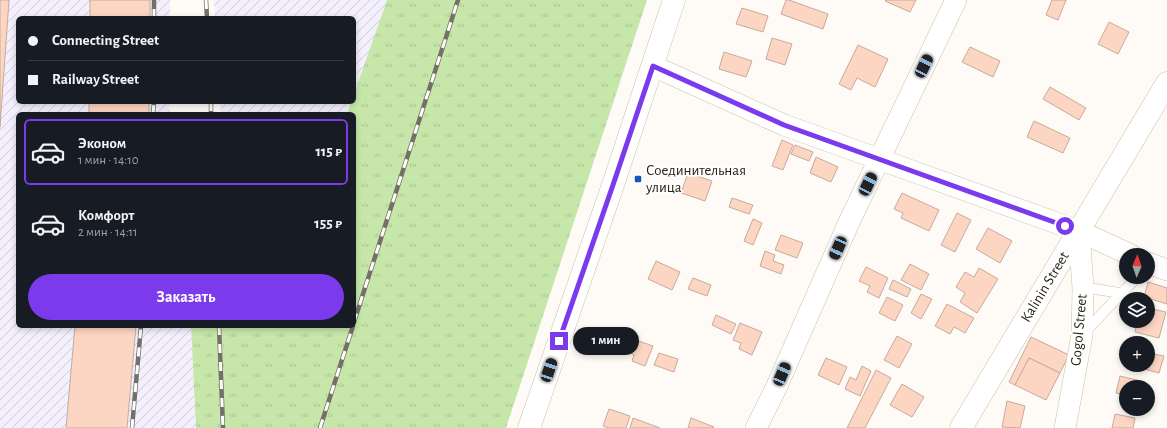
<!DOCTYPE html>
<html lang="ru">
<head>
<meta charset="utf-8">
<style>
	body { margin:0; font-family:"Alegreya Sans",sans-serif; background:#242831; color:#f1f3f6; height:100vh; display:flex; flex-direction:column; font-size:15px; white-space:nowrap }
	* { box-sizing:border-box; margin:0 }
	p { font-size:13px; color:#9ea1a6 }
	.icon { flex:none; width:22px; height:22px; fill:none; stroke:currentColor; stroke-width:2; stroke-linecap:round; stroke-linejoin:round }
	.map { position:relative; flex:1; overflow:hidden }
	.sheet { position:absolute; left:16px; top:112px; width:340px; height:216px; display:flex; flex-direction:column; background:#171b24; border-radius:6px; box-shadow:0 2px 6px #0003 }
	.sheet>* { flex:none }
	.guide { position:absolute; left:16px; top:16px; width:340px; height:88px; border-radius:6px; box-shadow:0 2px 6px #0003; display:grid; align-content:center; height:88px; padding:0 12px; background:#171b24 }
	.needle { width:26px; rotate:2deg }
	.fabs { position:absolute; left:1119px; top:248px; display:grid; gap:8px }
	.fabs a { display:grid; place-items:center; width:36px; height:36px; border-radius:50%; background:#171b24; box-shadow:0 2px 6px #0003; font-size:20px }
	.end { position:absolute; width:18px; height:18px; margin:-9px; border:5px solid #7c3aed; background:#fff; box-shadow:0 0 0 2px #fff }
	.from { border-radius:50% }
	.bubble { position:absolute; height:28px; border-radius:14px; background:#171b24; box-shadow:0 2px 6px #0003; font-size:13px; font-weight:700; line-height:28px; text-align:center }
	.car { position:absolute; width:12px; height:24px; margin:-12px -6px; border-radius:5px; box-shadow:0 0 3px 1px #0007; background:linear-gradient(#222 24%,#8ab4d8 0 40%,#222 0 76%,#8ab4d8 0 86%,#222 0) }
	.guide b { display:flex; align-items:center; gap:14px; height:38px; font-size:15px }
	.guide b+b { border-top:1px solid #363941 }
	.guide i { width:10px; height:10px; background:#f1f3f6 }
	ul { padding:7px 0 0; list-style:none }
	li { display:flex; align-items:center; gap:12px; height:66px; margin:0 8px 6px; padding:0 4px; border:2px solid transparent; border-radius:6px }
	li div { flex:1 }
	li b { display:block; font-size:15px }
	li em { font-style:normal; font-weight:700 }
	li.current { border-color:#7c3aed }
	li>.icon { width:36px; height:36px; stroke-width:1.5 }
	.action { display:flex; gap:8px; margin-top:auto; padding:8px 12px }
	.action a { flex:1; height:46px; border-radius:24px; background:#7c3aed; color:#fff; font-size:16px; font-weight:700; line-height:46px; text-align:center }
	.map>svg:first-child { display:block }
	.industrial { fill:url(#industrial-furrows) }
	.grass { fill:url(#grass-tufts) }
	.building { fill:#fdd6c3; stroke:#c6aa9b }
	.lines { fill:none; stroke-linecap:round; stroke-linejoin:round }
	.service-casing { stroke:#ccbfa4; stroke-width:11 }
	.minor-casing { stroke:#ccbfa4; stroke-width:22 }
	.tertiary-casing { stroke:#ccbfa4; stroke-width:23 }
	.service { stroke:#fff; stroke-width:10 }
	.minor { stroke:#fff; stroke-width:21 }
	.tertiary { stroke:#fff; stroke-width:22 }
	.rail-casing { stroke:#747068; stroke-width:4.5 }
	.rail { stroke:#fff; stroke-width:3; stroke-dasharray:9; stroke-linecap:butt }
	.route { stroke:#7c3aed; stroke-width:5 }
	.poi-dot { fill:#1e52bf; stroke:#fff; stroke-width:1.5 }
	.labels { text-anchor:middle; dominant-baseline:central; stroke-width:3.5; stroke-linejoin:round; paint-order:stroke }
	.poi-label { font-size:15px; fill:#29241a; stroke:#fff; text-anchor:start }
	.street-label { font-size:15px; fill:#29241a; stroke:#fff }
</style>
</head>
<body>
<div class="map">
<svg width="1167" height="428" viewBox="0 0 1167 428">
	<defs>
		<pattern id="industrial-furrows" width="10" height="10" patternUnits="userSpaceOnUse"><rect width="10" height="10" fill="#f3effc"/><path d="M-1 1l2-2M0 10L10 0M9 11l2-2" fill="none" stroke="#d0cdd7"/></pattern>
		<pattern id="grass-tufts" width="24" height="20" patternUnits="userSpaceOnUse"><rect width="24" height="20" fill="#c6e7a9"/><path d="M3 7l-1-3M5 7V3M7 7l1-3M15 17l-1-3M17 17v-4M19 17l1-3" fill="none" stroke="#aac691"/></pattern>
	</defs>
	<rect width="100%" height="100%" fill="#fefbf6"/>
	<g class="industrial">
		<path d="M0 0H170V18H18V102H170L169 114H18V326H191L196 428H0Z"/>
		<path d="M214 0H387L354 94V18H215Z"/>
		<path d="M220 102H351L347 114H221Z"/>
	</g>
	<path class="grass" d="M387 0H647L506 428H196L191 326H354V114H347L351 102H354V94Z"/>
	<g class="building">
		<path d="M0 0H9L0 127Z"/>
		<rect x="90" y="0" width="60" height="18"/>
		<path d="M786 0H789L828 14 823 29 781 14Z"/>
		<path d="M886 0H916L910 12 885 1Z"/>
		<path d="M1052 0H1066L1058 20 1046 15Z"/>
		<path d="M742 8 768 16 763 32 736 24Z"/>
		<path d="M1109 22 1129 32 1118 54 1098 44Z"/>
		<path d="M772 38 792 44 785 65 766 59Z"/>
		<path d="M858 45 888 59 875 87 857 78 851 90 839 84Z"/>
		<path d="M970 47 1000 61 993 77 962 62Z"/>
		<path d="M724 52 752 61 746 77 719 69Z"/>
		<path d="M1050 87 1086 108 1079 120 1043 99Z"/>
		<rect x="89" y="102" width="60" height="12"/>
		<path d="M1034 121 1070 138 1063 153 1027 137Z"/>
		<path d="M782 140 793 145 783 170 772 166Z"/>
		<path d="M795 145 813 152 809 161 791 154Z"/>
		<path d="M816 157 838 167 831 182 810 173Z"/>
		<path d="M688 173 712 181 705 201 681 193Z"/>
		<path d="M902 193 939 210 929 231 901 218 903 213 894 209Z"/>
		<path d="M732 198 753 205 749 214 729 207Z"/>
		<path d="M957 213 971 220 955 252 941 245Z"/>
		<path d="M753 219 762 223 753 245 744 241Z"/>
		<path d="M988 228 1012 241 1000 263 976 249Z"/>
		<path d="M781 235 803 243 797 258 775 250Z"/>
		<path d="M765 251 775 255 773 261 784 265 781 274 760 266Z"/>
		<path d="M656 261 680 272 672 290 648 279Z"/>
		<path d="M910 264 929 274 921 290 901 280Z"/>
		<path d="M866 267 888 278 879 298 867 292 870 286 859 281Z"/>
		<path d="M979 268 998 279 977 313 960 302 965 293 956 287 965 272 974 277Z"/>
		<path d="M693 278 711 285 707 296 688 289Z"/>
		<path d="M893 280 911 289 907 297 889 289Z"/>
		<path d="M1148 282 1167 288V304L1144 297Z"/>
		<path d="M921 294 932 299 921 319 911 313Z"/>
		<path d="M887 297 903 305 895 321 879 313Z"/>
		<path d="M947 304 974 318 965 333 954 327 950 334 935 326Z"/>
		<path d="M1148 308 1166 312 1159 338 1135 332 1137 321H1148Z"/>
		<path d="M716 315 736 324 731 334 712 325Z"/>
		<path d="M740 323 762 332 752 355 739 349 741 343 733 340Z"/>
		<path d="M75 326H136L127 428H66Z"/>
		<path d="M897 336 912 344 899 368 884 360Z"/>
		<path d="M1031 337 1069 355 1060 373 1029 358 1015 385 1009 382Z"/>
		<path d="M633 339 653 346 645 366 632 361 634 355 627 352Z"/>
		<path d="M659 353 678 359 674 372 654 365Z"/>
		<path d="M1148 353 1164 356 1159 373 1128 365H1148Z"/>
		<path d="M826 358 847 367 839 385 818 375Z"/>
		<path d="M1029 358 1060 373 1046 400 1015 385Z"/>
		<path d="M862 366 871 371 860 396 845 389 850 377 856 380Z"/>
		<path d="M876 370 891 378 865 428H847Z"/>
		<path d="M1120 376 1145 382 1144 387H1126V395L1116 393Z"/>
		<path d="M902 384 924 397 912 417 890 405Z"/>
		<path d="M1007 401 1025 406 1020 428 1002 427Z"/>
		<path d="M609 409 630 416 626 428H609L603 426Z"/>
		<path d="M1115 414 1135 418 1133 428H1112Z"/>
		<path d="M633 418 660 428H630Z"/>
		<path d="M691 418 714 427 713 428H688Z"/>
	</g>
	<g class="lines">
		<g class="service-casing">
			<g id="service">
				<path d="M1083 288C1096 288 1109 292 1122 293"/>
				<path d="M1083 334 1137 277"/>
			</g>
		</g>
		<g class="minor-casing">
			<g id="minor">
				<path d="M653 66 784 125 1079 231 1131 255"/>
				<path d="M1148 263 1167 270"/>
				<path d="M756 428 776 388 850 220 956 0"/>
				<path d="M1065 428 1082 335 1083 288 1079 231"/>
			</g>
		</g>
		<g class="tertiary-casing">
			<g id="tertiary">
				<path d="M529 428 614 182 674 0"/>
				<path d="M961 428 1167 83"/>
			</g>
		</g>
		<use href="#service" class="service"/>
		<use href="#minor" class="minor"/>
		<use href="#tertiary" class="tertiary"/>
		<g class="rail-casing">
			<g id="rail">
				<path d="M206 0 207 18"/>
				<path d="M154 18V0"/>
				<path d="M211 102V114"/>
				<path d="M153 114 154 102"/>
				<path d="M354 322 458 0"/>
				<path d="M219 326 223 428"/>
				<path d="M132 428 141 326"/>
				<path d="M320 428 353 326"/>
			</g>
		</g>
		<use href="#rail" class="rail"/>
	</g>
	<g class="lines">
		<path class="route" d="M559 341 614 182 653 66 784 125 1065 226"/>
	</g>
	<rect class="poi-dot" x="634" y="175" width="8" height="8" rx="2"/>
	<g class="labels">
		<g class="poi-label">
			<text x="646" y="170">Соединительная<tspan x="646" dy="17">улица</tspan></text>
		</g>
		<g class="street-label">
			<text transform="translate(1045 287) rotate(-59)">Kalinin Street</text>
			<text transform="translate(1079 330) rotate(-85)">Gogol Street</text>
		</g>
	</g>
</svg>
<div class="fabs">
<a><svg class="needle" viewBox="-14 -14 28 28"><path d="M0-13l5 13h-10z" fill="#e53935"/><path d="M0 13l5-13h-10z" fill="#9ea1a6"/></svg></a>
<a><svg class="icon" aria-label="layers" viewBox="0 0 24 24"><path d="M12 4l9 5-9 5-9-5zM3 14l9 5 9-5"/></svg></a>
<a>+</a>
<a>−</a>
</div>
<i class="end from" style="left:1065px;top:226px"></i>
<i class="end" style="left:559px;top:341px"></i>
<div class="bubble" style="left:573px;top:327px;width:66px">1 мин</div>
<i class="car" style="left:924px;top:66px;rotate:26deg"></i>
<i class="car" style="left:868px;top:184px;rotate:26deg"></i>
<i class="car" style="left:838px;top:248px;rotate:204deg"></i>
<i class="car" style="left:549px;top:370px;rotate:19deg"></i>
<i class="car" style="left:782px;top:374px;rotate:23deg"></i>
<div class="guide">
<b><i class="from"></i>Connecting Street</b>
<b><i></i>Railway Street</b>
</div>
<section class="sheet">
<ul>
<li class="current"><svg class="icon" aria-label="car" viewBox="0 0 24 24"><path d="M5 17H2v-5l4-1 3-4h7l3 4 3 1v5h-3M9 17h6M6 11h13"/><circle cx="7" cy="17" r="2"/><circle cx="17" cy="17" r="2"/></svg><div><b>Эконом</b><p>1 мин · 14:10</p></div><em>115 ₽</em></li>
<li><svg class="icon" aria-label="car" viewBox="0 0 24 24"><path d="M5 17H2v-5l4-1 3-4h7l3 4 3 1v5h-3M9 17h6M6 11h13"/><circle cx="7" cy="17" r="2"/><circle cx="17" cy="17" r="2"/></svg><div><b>Комфорт</b><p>2 мин · 14:11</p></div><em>155 ₽</em></li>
</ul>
<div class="action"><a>Заказать</a></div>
</section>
</div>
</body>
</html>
